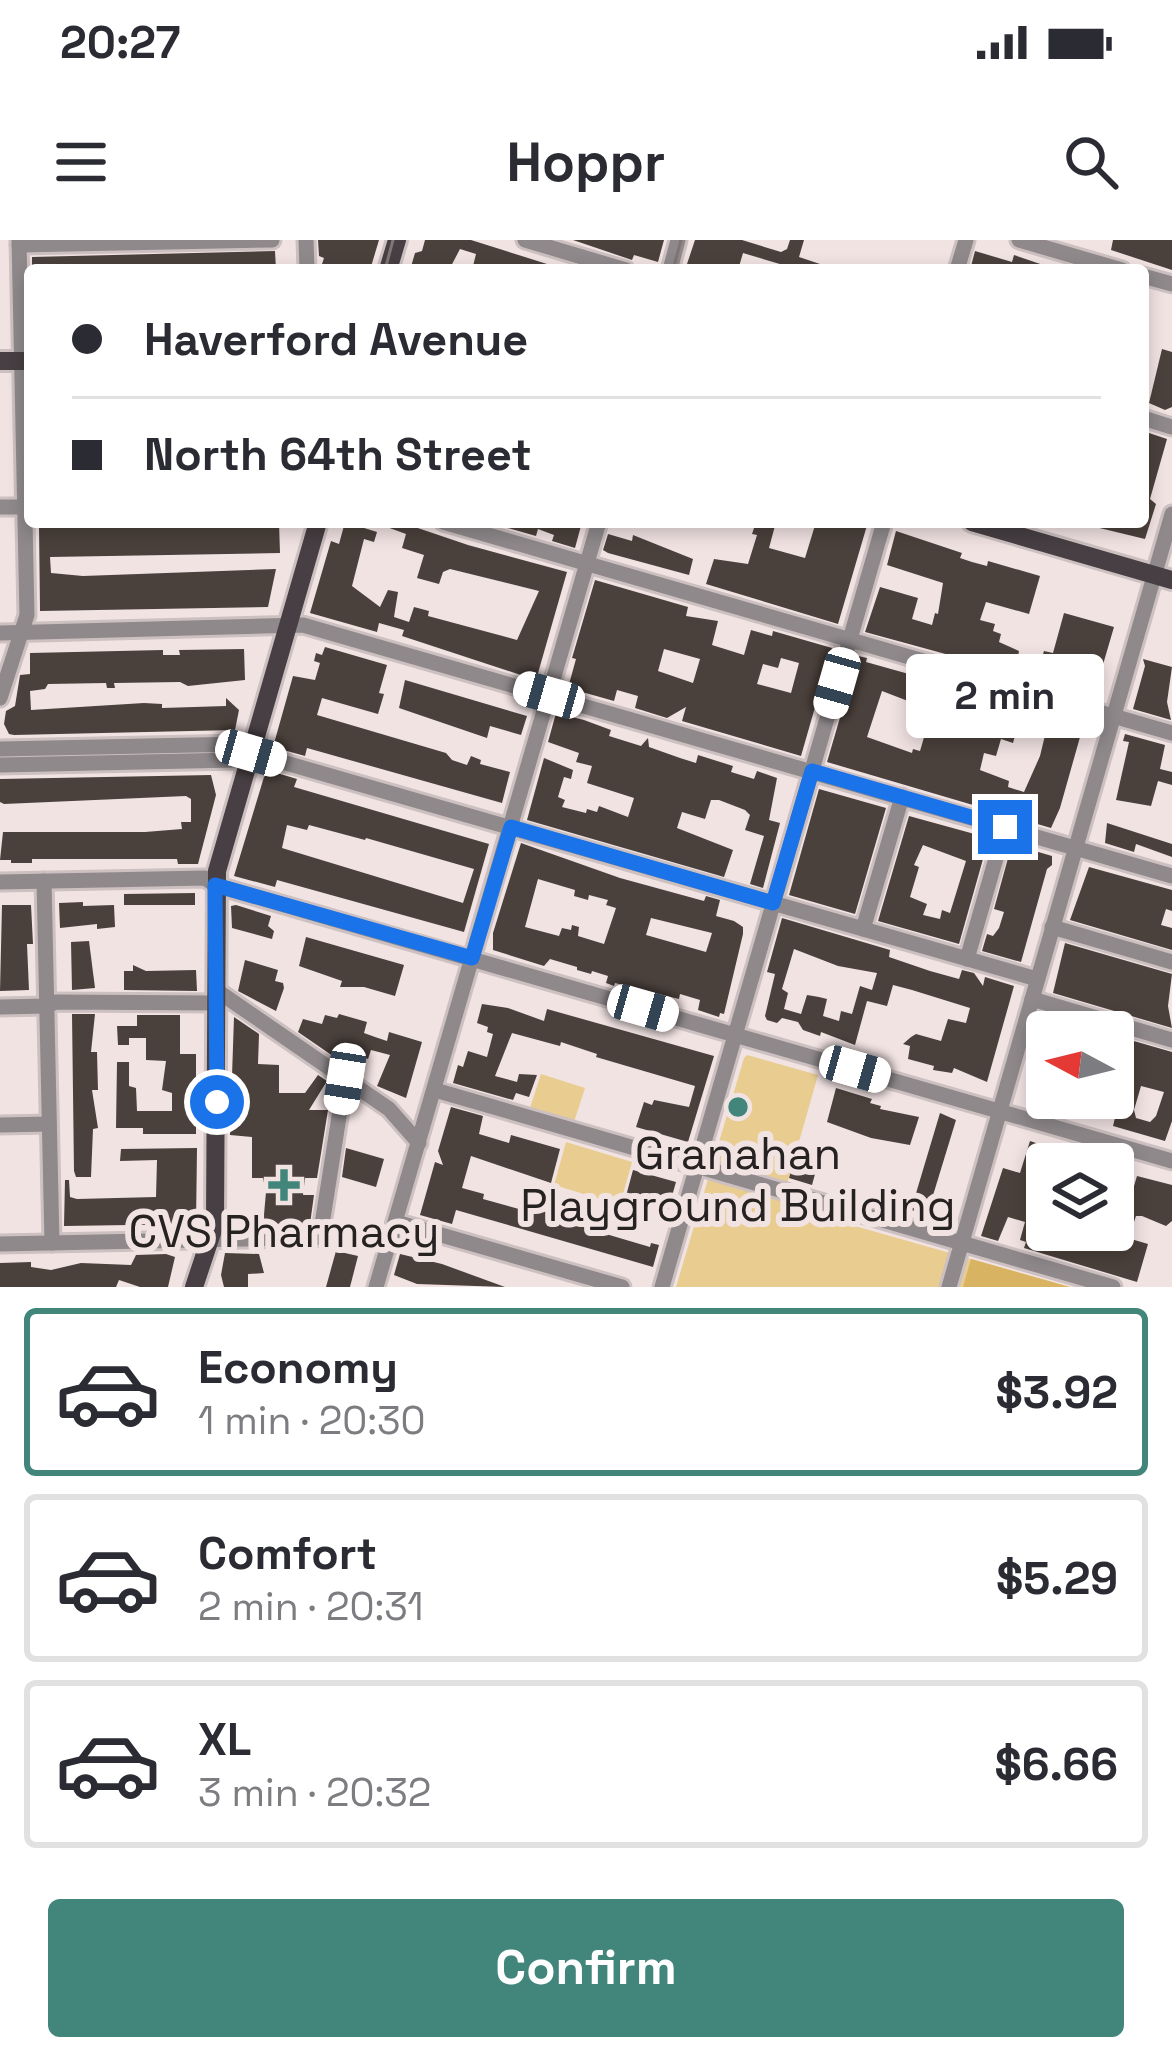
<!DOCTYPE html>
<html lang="en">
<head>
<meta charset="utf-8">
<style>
	body { margin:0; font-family:"Space Grotesk",sans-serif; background:#f7f7f7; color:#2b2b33; height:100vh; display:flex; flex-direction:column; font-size:45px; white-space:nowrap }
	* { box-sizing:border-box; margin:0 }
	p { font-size:39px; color:#7c7c81 }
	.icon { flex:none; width:66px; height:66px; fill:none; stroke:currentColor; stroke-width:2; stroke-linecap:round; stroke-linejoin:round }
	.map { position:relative; height:1047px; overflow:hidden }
	.drawer { display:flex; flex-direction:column; background:#fff; flex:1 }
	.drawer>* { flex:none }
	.banner { position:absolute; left:24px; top:24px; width:1125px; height:264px; border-radius:12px; box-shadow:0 6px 18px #0003; display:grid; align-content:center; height:264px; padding:0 48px; background:#fff }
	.needle { width:78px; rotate:277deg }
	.fabs { position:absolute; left:1026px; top:771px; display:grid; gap:24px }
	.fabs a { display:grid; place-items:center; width:108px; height:108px; border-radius:12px; background:#fff; box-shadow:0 6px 18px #0003; font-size:60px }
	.end { position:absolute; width:54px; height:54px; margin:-27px; border:15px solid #1a73e8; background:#fff; box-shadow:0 0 0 6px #fff }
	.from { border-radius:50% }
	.bubble { position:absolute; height:84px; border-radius:12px; background:#fff; box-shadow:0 6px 18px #0003; font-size:39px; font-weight:600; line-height:84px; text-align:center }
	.car { position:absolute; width:36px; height:72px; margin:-36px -18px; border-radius:15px; box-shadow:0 0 9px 3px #0007; background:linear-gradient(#fff 24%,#345 0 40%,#fff 0 76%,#345 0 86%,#fff 0) }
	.banner b { display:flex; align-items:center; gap:42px; height:114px; font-size:45px }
	.banner b+b { border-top:3px solid #e1e1e2 }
	.banner i { width:30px; height:30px; background:#2b2b33 }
	ul { padding:21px 0 0; list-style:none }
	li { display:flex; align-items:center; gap:36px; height:168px; margin:0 24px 18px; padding:0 24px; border:6px solid #e1e1e2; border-radius:12px }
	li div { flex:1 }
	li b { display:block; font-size:45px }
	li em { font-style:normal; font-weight:600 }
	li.on { border-color:#42867b }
	li>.icon { width:108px; height:108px; stroke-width:1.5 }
	.button { display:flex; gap:24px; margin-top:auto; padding:24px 48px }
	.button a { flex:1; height:138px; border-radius:12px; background:#42867b; color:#fff; font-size:48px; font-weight:600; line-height:138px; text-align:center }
	.status { display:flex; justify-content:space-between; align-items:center; height:84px; padding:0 60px; background:#fff; direction:ltr }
	.status svg { height:33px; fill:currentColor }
	header { display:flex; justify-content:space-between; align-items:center; height:156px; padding:0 48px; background:#fff; font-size:54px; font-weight:600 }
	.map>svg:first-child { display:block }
	.green { fill:#e8cc90 }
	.forest { fill:#d8b362 }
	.building { fill:#4b413c; fill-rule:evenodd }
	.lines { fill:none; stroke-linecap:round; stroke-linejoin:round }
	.minor-casing { stroke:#cdc0c0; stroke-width:21 }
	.major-casing { stroke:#cdc0c0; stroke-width:24 }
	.minor { stroke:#8f898c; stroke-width:15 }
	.major { stroke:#473f43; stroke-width:18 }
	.tram { stroke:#7f7575; stroke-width:3 }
	.route { stroke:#1a73e8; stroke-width:15 }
	.poi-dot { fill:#42867b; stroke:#f2e3e3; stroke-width:4.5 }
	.labels { text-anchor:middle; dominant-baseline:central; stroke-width:12; stroke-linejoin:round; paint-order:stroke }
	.poi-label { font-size:45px; fill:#272222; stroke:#f2e3e3 }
</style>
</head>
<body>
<div class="status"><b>20:27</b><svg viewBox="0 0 49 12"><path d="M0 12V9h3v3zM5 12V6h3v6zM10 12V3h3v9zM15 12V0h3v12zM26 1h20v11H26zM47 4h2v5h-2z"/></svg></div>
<header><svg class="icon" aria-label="menu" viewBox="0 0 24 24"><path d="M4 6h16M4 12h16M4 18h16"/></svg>Hoppr<svg class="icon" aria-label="search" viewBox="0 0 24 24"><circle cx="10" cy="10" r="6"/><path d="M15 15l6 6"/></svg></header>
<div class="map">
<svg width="1172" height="1047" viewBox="0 0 1172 1047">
	<rect width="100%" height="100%" fill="#f2e3e3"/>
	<g class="green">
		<path d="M747 815 818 835 781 965 1070 1047H676L744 818Z"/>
		<path d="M541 834 585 848 574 882 530 868Z"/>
		<path d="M566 902 632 922 620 965 554 945Z"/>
	</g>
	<path class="forest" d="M971 1019 1070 1047H963Z"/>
	<g class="building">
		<path d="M318 0H379L370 30H320L324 18 319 16Z"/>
		<path d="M425 0H471L566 30H487L473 26 476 14 460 9 449 30H410L415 13 422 11Z"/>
		<path d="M573 0H664L658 22 634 15 632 20Z"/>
		<path d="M695 0H742L781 12 787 9 790 0H804L799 17 838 30H800L743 13 738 30 706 24 711 30H685Z"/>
		<path d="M1113 0H1172V30L1111 10Z"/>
		<path d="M275 11 276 30H32V17Z"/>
		<path d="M975 11 1012 22 1014 15 1058 30H970Z"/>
		<path d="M1162 109 1172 112V167L1165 170 1149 163Z"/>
		<path d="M1143 191 1167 199 1150 259 1156 264 1145 299 1083 284 1143 282Z"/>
		<path d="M279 282 280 313 50 317 51 333 83 336 276 329 268 367 40 371 39 286Z"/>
		<path d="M345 282 377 292 374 302 364 299 352 346 380 367 388 350 398 352 394 377 409 382 414 367 429 371 428 376 517 400 539 351 450 329 443 332 439 344 417 338 424 315 402 308 406 294 373 282H400L468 305 567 332 536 440 402 396 404 390 379 383 377 392 310 373 331 301 339 304Z"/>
		<path d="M582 282 575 308 552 301 554 295 538 289 536 296 490 283Z"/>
		<path d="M756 282H776L769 308 805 318 816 282H868L838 384 706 344 714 319 748 324 757 295 752 294Z"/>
		<path d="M896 291 962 313 960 318 972 322 987 326 988 321 1040 336 1029 374 986 362 980 380 995 384 993 391 1001 394 999 402 1019 411 1015 433 865 392 880 347 918 358 912 379 932 385 935 373 938 374 943 343 887 325Z"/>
		<path d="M608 294 632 301 633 295 693 319 689 335 608 313 603 310Z"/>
		<path d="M595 340 688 367 686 376 718 381 712 405 744 415 751 390 772 396 773 391 832 408 801 516 682 481 686 467 667 478 635 468 638 456 617 450 614 461 568 448 576 419 572 418ZM664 409 700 419 693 443 658 431ZM781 418 799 423 791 453 757 444 763 424 778 428Z"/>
		<path d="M1064 373 1114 387 1097 445 1052 434 1048 426 1040 424 1044 411 1053 413Z"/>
		<path d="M325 407 387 425 379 453 384 454 378 474 322 458 317 475 446 513 452 520 467 525 471 516 481 520 480 524 510 532 502 563 307 508 305 516 273 507 293 436 315 440 320 423 314 421 316 413 322 415Z"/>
		<path d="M244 409 245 440 188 446 180 442 114 443 115 448H107L106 443 48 444 45 449 30 451 31 470 144 463 162 464V468L226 466V458L239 470 235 490 14 495 9 494 4 484 6 471 15 466 20 435 30 434V413L163 410V415H180L179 410Z"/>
		<path d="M858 416 867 418 866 422 948 445 943 471 956 475 954 482 979 489 988 457 1034 467 1026 495 1016 492 1013 503 1001 499 996 516 984 513 980 530 1009 541 1008 547 1024 552 1040 516 1048 483 1058 485 1061 475 1086 482 1087 492 1082 490 1060 568 1051 588 827 522ZM882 451 921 466 916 484 927 487 920 511 913 509 912 513 867 497Z"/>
		<path d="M1143 419 1172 427 1167 462 1171 480 1133 469 1145 426Z"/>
		<path d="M405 440 527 476 521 495 490 486 487 498 399 468Z"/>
		<path d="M556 473 584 480 611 490 609 496 641 506 648 498 649 507 680 518 696 523 698 515 733 526 731 532 754 539 757 531 777 538 769 580 780 583 763 648 750 644 764 596 745 590 750 575 745 570 719 560H711L705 579 682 572 677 588 733 610 724 637 527 580 544 518 573 530 571 539 564 537 558 557 565 560 562 567 586 573 587 569 597 572 599 566 628 577 634 558 587 543 592 526 576 522 579 513 548 502Z"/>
		<path d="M1125 494 1165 505 1160 529 1172 532V545L1158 541 1151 566 1116 560 1129 502 1123 501Z"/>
		<path d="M270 531 297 539 294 547 489 604 464 692 277 640 275 647 234 636 264 537ZM287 585 307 590 309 585 365 600 366 598 474 629 463 663 282 608Z"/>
		<path d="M211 535 216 555 198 624H178L177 619H32V623H11V620H0L3 592H145L182 589 181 582H191V559L186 556 4 564 0 562V539Z"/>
		<path d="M819 549 886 568 855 674 789 655Z"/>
		<path d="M909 576 989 598 959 704 878 681ZM923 605 966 621 950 673 942 670 940 679 923 675 927 664 910 657 919 627 914 625Z"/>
		<path d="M1107 583 1172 604V617L1136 604 1134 612 1105 603Z"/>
		<path d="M521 603 620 638 704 661 706 656 720 660 716 676 734 681 743 687V694L724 774 720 773 719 777 698 770 700 760 680 754 679 759 615 743 614 746 606 743 608 736 592 731 591 734 577 730V727L550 719 544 726 493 710V693ZM538 639 575 650 574 656 588 660 589 655 608 660 606 665 616 668 604 704 578 696 579 687 572 685 571 690 562 688 559 696 525 687ZM651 678 712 693 706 712 646 695Z"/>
		<path d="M1028 609 1052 616V625L1047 629 1021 722 982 711 987 694 993 696 999 688 1004 672 994 669 1008 618 1014 620Z"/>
		<path d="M1089 627 1172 650V671L1166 669 1161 685 1172 688V710L1070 680Z"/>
		<path d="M195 653V665H124V654Z"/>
		<path d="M83 662V666L114 665 115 687 97 689V684L60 688 59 663Z"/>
		<path d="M2 665H31L33 704H27L29 750 0 751Z"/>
		<path d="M236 665 271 676 268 686 274 691 272 699 232 688 231 666Z"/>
		<path d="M782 678 890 710 889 717 930 731 959 739 962 730 974 733 983 746 985 737 1014 746 987 842 954 828 952 833 933 830 934 826 908 819 910 806 903 804 911 797 916 794 941 801 948 779 966 783 970 768 912 750 893 745 887 766 867 761 855 805 821 792 820 796 803 790 798 782 782 778 777 783 767 780 765 776 775 734 767 732ZM794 709 838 726 877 733 872 750 860 746 852 774 841 771 839 781 823 776 827 759 819 757 807 755 801 774 784 769 788 753 782 749Z"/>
		<path d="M306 697 404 725 395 756 364 747H340L342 741 299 726Z"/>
		<path d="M89 701 95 748 72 750 71 702Z"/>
		<path d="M1065 703 1172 734 1168 766 1172 788 1053 753Z"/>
		<path d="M245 720 278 730 275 741 283 743 284 748 276 771 238 751Z"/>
		<path d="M133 725 146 731 196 730 197 751 124 750V731H133Z"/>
		<path d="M482 764 508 768 544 781 547 769 714 816 688 902 636 887 644 862 652 865 654 860 689 867 695 846 596 817 597 814 561 802 560 806 512 793 495 836 517 842 519 834 537 835 529 857 516 853 513 860 453 843 458 825 463 827 468 811 487 817 493 794 487 792 488 787 477 783Z"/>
		<path d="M72 774H95L91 812H97L98 850H92L98 888 93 889 91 937H76L74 931Z"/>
		<path d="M339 774 367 782 364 793 375 797 387 801 389 792 422 802 406 858 377 846 390 815 371 810 368 819 347 811 343 823 298 792 303 779 322 784 325 775 337 778Z"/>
		<path d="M137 775H180V814H196V894H143V888H116L117 822H129V846L136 848 137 871H172V853L162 850 166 821 146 820V798H129V805H118L117 786H137Z"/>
		<path d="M1047 776 1099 791 1047 792V861L1058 858 1054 868 1037 860 1040 851 1036 844 1043 823 1032 820Z"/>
		<path d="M234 777 259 794 258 824 279 825V853H305L318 835 327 841 309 870H328L317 938H305L303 955H314L310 984 263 986 266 952 263 938H252V897L230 895Z"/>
		<path d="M1113 795 1172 812V881L1165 901 1113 886 1120 857 1113 852 1119 818H1114ZM1141 846 1164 852 1156 876 1150 882 1136 878 1134 870Z"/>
		<path d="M836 848 872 859 870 863 881 866 880 869 919 877 910 905 871 898 827 882Z"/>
		<path d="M451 867 483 876 479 894 509 903 511 895 560 909 551 943 471 916 462 948 484 954 483 959 530 972 531 967 538 969 589 989 650 1007 651 1003 659 1005 653 1027 456 970 452 984 420 975 435 922 443 925 438 911Z"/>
		<path d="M940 873 956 880 927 975 911 970Z"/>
		<path d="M1030 901 1090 921 1041 924 1028 967 1046 973 1042 985 1047 990 1113 993V939L1134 946 1137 936 1172 945V981L1166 986 1142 976H1136L1134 982 1123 979 1121 996 1148 1004 1137 1042 1024 1008 1026 1002 1020 1000 1025 982 1008 977 998 1001 981 996 1003 928 1020 933Z"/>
		<path d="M798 907 827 915 824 925 818 923 812 945 789 938Z"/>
		<path d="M197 908 196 984 64 986 65 940H69L70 957 77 959 156 957 157 920 120 921 121 909Z"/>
		<path d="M346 908 384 919 376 947 342 937Z"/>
		<path d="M633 930 676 942 666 977 644 968 645 961 626 956Z"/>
		<path d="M336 1011 358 1016 350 1047H326Z"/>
		<path d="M225 1013 259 1014 264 1033 248 1034V1047H224L221 1035Z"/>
		<path d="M166 1014 175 1017 168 1047H140L119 1040 116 1047H0V1023L31 1022V1027L51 1030 81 1023 131 1025 136 1015Z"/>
		<path d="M400 1014 442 1024 505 1047 417 1044 394 1035Z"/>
	</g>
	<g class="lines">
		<g class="minor-casing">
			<g id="minor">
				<path d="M306 0 307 30"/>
				<path d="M525 0 626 30"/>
				<path d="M1019 0 1122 30"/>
				<path d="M19 5 272 0"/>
				<path d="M670 30 678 0"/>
				<path d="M957 30 966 0"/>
				<path d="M1143 36 1172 44"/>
				<path d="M1143 178 1172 187"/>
				<path d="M0 267H30"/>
				<path d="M443 282 1172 493"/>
				<path d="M0 393 303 385 1172 636"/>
				<path d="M0 458 27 375 19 0"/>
				<path d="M0 509 243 504 251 513 1037 739"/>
				<path d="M0 525 237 520 251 513"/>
				<path d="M44 641 52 1003"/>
				<path d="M0 642 205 638 215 645 1172 921"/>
				<path d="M1052 687 1172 722"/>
				<path d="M863 689 902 557"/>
				<path d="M967 719 1005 587"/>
				<path d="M216 750 389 869 419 903"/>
				<path d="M1032 759 1172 800"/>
				<path d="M0 767 47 766 56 762 216 763"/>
				<path d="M435 850 1113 1047"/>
				<path d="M0 885 49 884"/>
				<path d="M396 982 622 1047"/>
				<path d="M320 997 345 839"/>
				<path d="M0 1004 392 996"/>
				<path d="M376 1047 599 282"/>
				<path d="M662 1047 884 282"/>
				<path d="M949 1047 1172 274"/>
			</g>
		</g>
		<g class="major-casing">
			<g id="major">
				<path d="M388 30 397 0"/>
				<path d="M0 121H30"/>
				<path d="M972 282 1172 340"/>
				<path d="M194 1047 215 984 217 631 318 282"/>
			</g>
		</g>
		<use href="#minor" class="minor"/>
		<use href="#major" class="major"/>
		<g class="tram">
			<path d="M385 30 393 0"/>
			<path d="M673 30 681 0"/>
		</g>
	</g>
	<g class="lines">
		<path class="route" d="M217 862 215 645 472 718 511 587 773 663 812 531 1005 587"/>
	</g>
	<g class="poi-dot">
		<circle cx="738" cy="867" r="12"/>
		<path d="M278 927h12v12h12v12h-12v12h-12v-12h-12v-12h12z"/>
	</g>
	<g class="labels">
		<g class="poi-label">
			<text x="738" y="913">Granahan<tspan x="738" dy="52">Playground Building</tspan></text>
			<text x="284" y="991">CVS Pharmacy</text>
		</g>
	</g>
</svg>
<div class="fabs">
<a><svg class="needle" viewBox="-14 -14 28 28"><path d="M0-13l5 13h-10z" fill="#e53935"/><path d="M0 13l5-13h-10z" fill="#7c7c81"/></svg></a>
<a><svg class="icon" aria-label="layers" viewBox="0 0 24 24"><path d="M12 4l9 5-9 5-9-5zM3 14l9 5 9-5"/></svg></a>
</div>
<i class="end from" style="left:217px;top:862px"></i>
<i class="end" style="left:1005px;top:587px"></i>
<div class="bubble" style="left:906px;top:414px;width:198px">2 min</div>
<i class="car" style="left:837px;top:443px;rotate:196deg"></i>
<i class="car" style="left:549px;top:455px;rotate:286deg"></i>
<i class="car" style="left:251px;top:513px;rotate:106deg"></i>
<i class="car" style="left:643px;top:768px;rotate:106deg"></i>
<i class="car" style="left:855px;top:829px;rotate:106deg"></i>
<i class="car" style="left:345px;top:839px;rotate:189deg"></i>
<div class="banner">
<b><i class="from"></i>Haverford Avenue</b>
<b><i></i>North 64th Street</b>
</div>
</div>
<section class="drawer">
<ul>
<li class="on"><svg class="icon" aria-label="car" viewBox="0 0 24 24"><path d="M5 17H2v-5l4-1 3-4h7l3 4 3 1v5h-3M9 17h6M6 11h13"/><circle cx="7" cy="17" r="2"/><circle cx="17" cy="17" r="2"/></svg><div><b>Economy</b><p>1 min · 20:30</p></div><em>$3.92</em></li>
<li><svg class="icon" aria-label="car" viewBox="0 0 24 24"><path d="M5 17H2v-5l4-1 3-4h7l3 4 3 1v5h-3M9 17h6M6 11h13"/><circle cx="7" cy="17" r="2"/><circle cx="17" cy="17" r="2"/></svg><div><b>Comfort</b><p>2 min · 20:31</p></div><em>$5.29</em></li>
<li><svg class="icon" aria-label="car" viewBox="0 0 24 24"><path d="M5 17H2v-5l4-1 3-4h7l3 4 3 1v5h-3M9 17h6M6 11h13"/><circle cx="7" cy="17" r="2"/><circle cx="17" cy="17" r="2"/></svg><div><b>XL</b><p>3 min · 20:32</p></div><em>$6.66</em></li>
</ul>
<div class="button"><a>Confirm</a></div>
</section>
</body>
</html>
